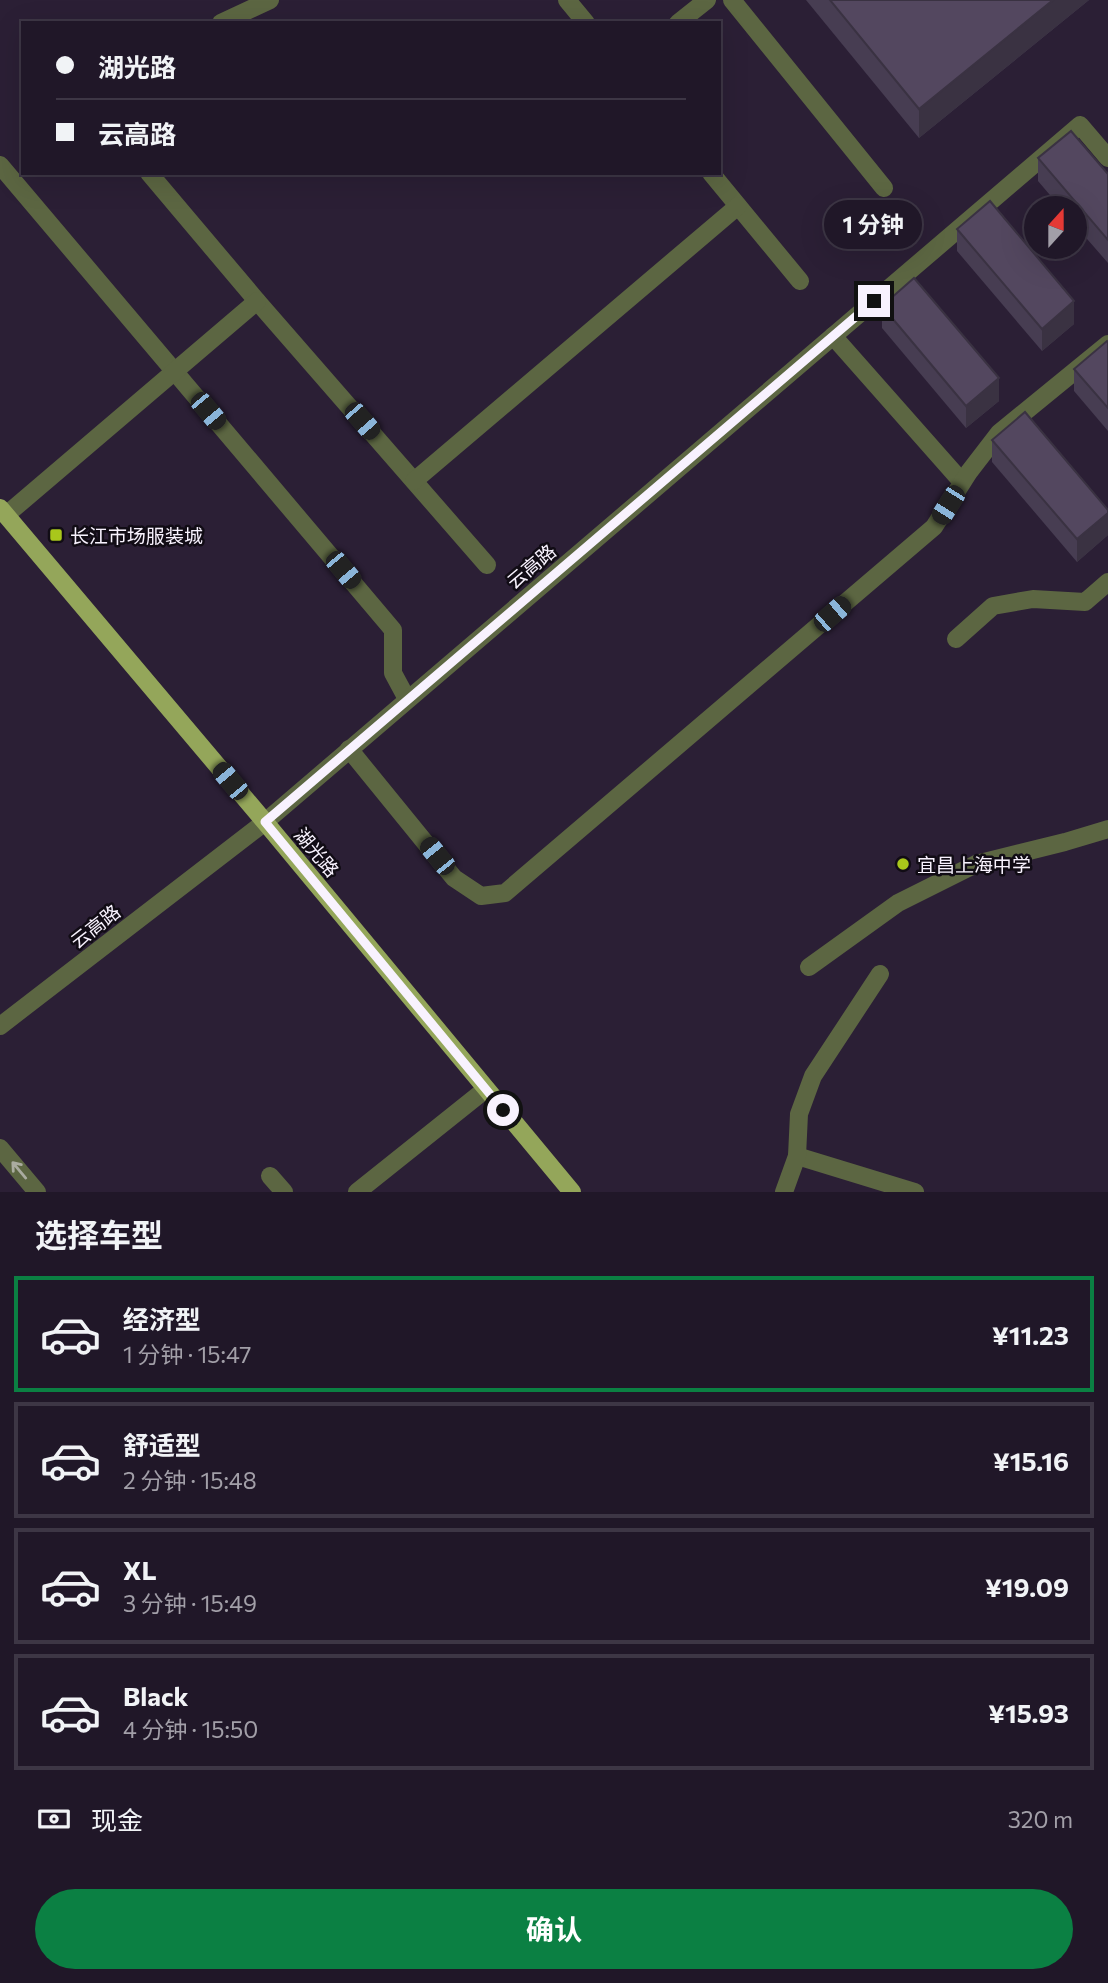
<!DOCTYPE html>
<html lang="zh">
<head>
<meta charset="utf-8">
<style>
	body { margin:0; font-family:Commissioner,"Noto Sans SC",sans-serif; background:#282030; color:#f1f3f6; height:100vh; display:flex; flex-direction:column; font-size:26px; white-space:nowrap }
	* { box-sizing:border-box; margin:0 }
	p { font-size:23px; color:#a29fa8 }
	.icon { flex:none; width:38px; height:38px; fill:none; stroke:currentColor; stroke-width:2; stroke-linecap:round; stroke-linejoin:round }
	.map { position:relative; height:1192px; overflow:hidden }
	.sheet { display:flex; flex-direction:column; background:#201728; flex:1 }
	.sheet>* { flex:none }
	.top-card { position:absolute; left:21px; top:21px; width:700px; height:154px; border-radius:0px; box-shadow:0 7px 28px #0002,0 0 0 2px #3d3645; display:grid; align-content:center; height:154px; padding:0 35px; background:#201728 }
	.needle { width:46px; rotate:21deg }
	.fabs { position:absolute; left:1024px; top:196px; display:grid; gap:14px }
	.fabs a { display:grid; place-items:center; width:63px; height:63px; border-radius:50%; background:#201728; box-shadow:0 7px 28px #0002,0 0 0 2px #3d3645; font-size:35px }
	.end { position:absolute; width:32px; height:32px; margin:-16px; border:9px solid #f8f2fe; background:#111; box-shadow:0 0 0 4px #111 }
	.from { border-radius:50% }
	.bubble { position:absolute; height:49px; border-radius:24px; background:#201728; box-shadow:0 7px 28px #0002,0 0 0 2px #3d3645; font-size:23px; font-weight:700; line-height:49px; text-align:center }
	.car { position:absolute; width:21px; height:42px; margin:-21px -10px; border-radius:9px; box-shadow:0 0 5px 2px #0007; background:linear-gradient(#222 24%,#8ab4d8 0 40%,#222 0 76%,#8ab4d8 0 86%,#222 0) }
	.top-card b { display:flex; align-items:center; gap:24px; height:66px; font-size:26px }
	.top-card b+b { border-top:2px solid #3d3645 }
	.top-card i { width:18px; height:18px; background:#f1f3f6 }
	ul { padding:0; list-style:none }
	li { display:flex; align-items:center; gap:21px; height:116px; margin:0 14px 10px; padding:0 21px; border:4px solid #3d3645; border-radius:0px }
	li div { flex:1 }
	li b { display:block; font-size:26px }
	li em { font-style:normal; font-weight:700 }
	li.selected { border-color:#0b8043 }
	li>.icon { width:63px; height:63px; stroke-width:1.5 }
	h2 { padding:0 35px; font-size:32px; line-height:84px }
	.pay { display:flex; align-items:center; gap:18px; height:77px; padding:0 35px; font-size:26px }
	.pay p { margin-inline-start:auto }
	.primary-button { display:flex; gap:14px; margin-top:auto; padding:14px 35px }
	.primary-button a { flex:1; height:80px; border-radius:42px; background:#0b8043; color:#fff; font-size:28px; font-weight:700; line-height:80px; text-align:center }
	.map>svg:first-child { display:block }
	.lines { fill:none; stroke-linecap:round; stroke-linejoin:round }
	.minor { stroke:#5c6642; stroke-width:18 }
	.major { stroke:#94a65a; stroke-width:18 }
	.wall { fill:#473d52 }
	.shaded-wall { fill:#3a3242 }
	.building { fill:#53475f; stroke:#3a3242; stroke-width:2 }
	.oneway { stroke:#aaaca0 }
	.route { stroke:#f8f2fe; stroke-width:9 }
	.poi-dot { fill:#a9c71b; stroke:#110c15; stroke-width:2.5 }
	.labels { text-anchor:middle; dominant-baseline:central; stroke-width:5; stroke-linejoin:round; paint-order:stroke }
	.poi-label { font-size:19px; fill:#f8f2fe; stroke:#110c15; text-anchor:start }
	.street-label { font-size:19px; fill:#f8f2fe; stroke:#110c15 }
</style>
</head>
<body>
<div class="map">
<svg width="1108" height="1192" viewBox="0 0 1108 1192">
	<rect width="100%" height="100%" fill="#2b1f35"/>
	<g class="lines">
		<g class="minor">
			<path d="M567 0 586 23"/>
			<path d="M732 0 884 188"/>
			<path d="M221 23 270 0"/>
			<path d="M678 23 707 0"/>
			<path d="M0 165 393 630V673L407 699"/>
			<path d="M149 173 257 301 487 565"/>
			<path d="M711 173 800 281"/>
			<path d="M833 336 962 482"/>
			<path d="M414 481 738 206"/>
			<path d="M6 515 257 301"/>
			<path d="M956 639 993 606 1033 599 1085 602 1108 582"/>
			<path d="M349 749 454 878 481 896 505 893 934 527 969 472 999 433 1108 344"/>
			<path d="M809 967 898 903 976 864 1065 842 1108 829"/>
			<path d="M0 1026 265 822 1080 125 1108 158"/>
			<path d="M0 1148 37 1192"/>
			<path d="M797 1156 915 1192"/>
			<path d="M270 1176 284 1192"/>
			<path d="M357 1192 486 1089"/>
			<path d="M784 1192 797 1156 799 1114 813 1076 880 974"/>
		</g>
		<path class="major" d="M0 508 265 822 572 1192"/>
	</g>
	<g class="wall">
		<path d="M806 0H1089L919 138Z"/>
		<path d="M1038 158 1108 174V263L1074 224V208H1061L1038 181Z"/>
		<path d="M957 229 1074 324 1042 351 957 251Z"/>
		<path d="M882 306 999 401 966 428 882 328Z"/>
		<path d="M1108 342V431L1074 391V369Z"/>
		<path d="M992 440 1108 510V535L1077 562 992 462Z"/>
	</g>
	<g class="shaded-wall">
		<path d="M1053 0H1089L919 138V109Z"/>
		<path d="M1074 301V324L1042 351V329Z"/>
		<path d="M999 378V401L966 428V406Z"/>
		<path d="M1108 513V535L1077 562V539Z"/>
	</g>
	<g class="building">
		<path d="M830 0H1053L919 109Z"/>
		<path d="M1071 131 1108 174V240L1038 158Z"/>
		<path d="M990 201 1074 301 1042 329 957 229Z"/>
		<path d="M914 278 999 378 966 406 882 306Z"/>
		<path d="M1107 341 1108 342V408L1074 369Z"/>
		<path d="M1025 412 1108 510V513L1077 539 992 440Z"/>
	</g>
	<defs><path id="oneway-shaft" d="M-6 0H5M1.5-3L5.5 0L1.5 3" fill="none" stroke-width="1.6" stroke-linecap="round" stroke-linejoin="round" transform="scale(1.75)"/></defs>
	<use class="oneway" href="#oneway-shaft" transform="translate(19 1170) rotate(-130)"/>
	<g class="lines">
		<path class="route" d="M503 1110 265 822 874 301"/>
	</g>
	<g class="poi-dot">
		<rect x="49" y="528" width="14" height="14" rx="3.5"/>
		<circle cx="903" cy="864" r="7"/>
	</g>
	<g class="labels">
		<g class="poi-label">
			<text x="70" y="535">长江市场服装城</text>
			<text x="917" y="864">宜昌上海中学</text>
		</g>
		<g class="street-label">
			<text transform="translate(531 566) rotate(-40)">云高路</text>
			<text transform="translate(317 852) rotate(50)">湖光路</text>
			<text transform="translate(95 926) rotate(-38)">云高路</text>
		</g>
	</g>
</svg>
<div class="fabs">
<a><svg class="needle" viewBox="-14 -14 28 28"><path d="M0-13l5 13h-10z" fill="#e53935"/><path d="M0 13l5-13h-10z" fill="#a29fa8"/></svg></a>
</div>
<i class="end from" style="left:503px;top:1110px"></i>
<i class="end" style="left:874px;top:301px"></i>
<div class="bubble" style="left:824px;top:200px;width:98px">1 分钟</div>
<i class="car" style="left:208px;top:411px;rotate:140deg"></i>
<i class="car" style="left:362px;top:421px;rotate:139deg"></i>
<i class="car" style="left:948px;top:505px;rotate:212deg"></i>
<i class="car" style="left:343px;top:570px;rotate:140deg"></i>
<i class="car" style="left:832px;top:614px;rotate:49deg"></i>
<i class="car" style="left:230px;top:781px;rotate:320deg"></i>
<i class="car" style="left:437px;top:856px;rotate:321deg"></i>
<div class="top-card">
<b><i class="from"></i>湖光路</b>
<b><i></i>云高路</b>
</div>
</div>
<section class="sheet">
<h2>选择车型</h2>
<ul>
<li class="selected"><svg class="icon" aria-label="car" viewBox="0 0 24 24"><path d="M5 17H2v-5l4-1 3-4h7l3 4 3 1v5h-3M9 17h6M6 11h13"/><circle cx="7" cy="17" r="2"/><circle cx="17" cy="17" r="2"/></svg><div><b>经济型</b><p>1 分钟 · 15:47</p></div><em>¥11.23</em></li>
<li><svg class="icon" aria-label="car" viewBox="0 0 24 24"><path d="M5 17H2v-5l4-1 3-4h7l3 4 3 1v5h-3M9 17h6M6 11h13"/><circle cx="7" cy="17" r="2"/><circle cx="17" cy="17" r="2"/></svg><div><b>舒适型</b><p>2 分钟 · 15:48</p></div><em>¥15.16</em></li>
<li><svg class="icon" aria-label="car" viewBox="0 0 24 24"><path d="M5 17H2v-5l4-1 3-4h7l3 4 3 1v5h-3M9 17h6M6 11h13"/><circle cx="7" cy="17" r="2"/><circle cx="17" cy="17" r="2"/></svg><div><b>XL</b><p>3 分钟 · 15:49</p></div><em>¥19.09</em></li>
<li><svg class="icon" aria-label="car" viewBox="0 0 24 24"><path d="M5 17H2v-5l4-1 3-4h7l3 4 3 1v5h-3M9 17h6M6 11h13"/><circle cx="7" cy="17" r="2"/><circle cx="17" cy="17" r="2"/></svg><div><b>Black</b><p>4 分钟 · 15:50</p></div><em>¥15.93</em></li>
</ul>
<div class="pay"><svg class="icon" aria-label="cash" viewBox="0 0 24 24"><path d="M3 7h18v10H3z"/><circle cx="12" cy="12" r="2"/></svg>现金<p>320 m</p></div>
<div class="primary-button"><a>确认</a></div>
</section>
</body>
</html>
